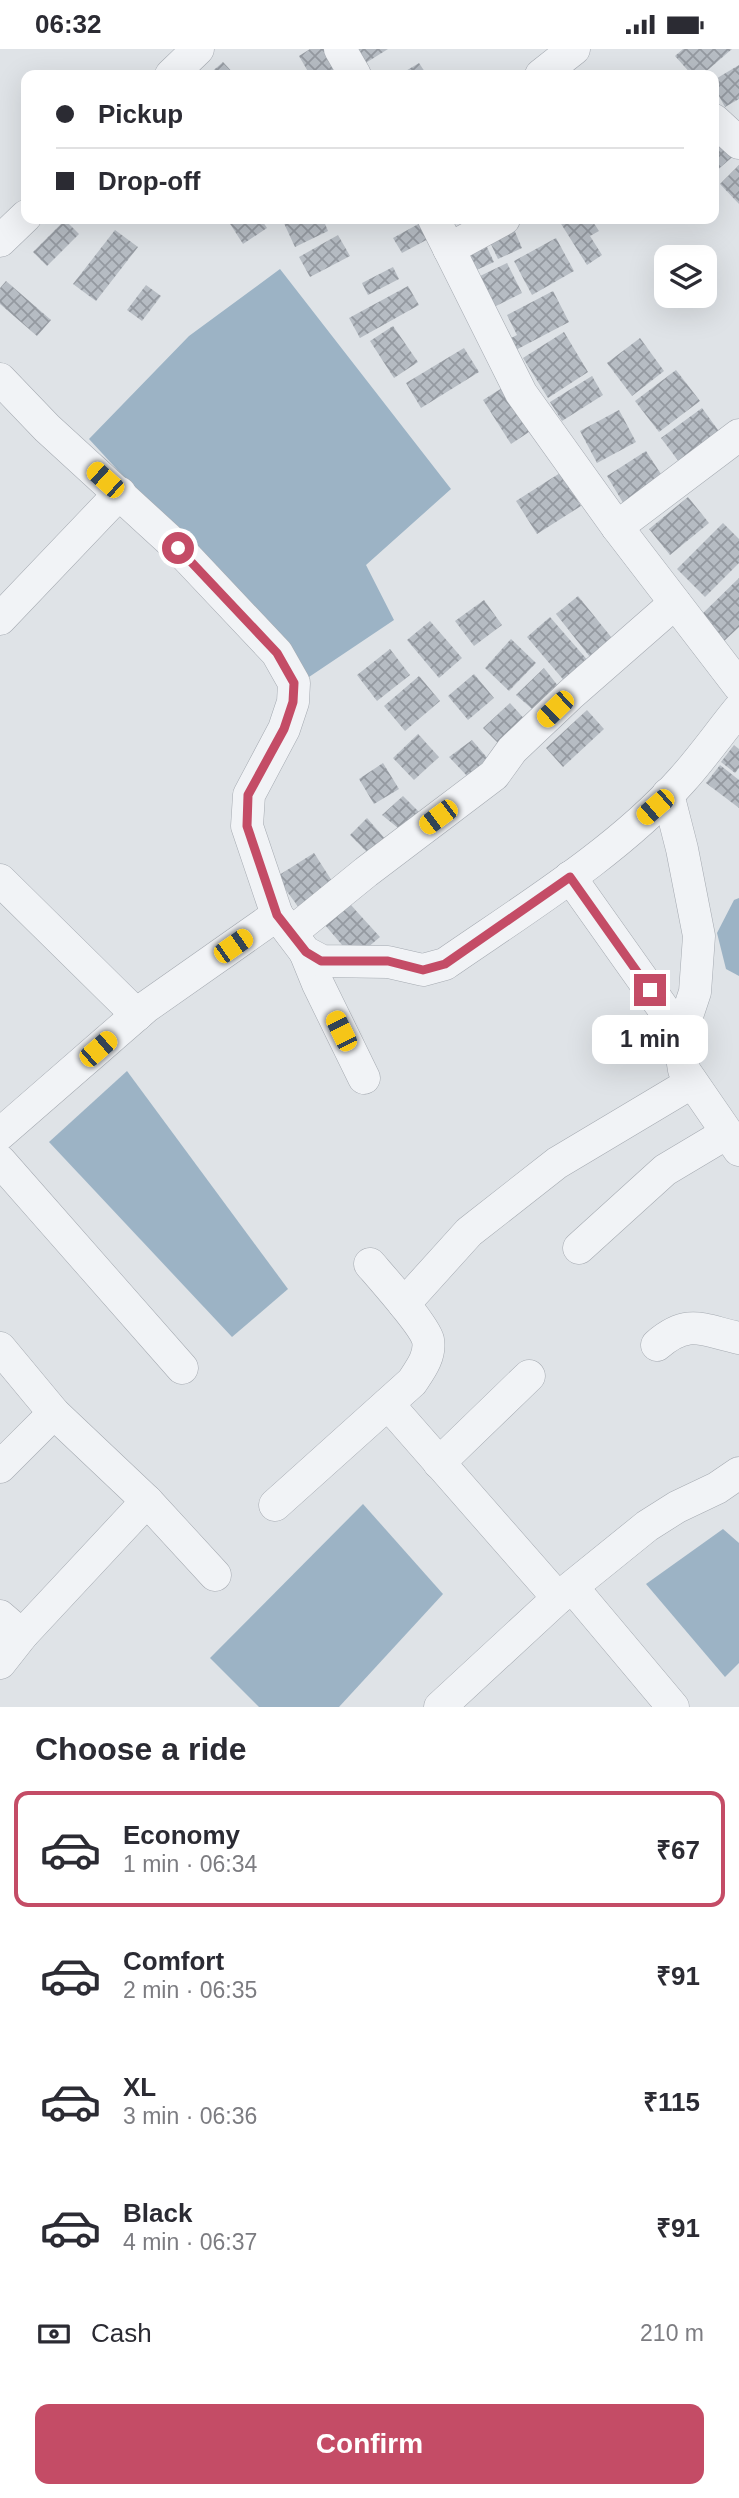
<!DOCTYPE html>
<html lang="en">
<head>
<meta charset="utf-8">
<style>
	body { margin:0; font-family:Arial,sans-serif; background:#f7f7f7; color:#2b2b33; height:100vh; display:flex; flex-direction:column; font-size:26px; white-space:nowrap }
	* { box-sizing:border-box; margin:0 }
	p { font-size:23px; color:#7c7c81 }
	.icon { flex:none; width:38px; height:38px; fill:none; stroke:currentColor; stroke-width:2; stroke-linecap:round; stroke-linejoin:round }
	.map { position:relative; height:1658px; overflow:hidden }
	.side { display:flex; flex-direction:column; background:#fff; flex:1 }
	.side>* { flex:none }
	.top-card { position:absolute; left:21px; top:21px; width:698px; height:154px; border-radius:14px; box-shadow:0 7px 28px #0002; display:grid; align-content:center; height:154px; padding:0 35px; background:#fff }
	.buttons { position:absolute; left:654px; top:196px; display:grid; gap:14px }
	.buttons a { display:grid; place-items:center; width:63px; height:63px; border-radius:14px; background:#fff; box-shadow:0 7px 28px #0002; font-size:35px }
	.end { position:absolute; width:32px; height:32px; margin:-16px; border:9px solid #c44c66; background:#fff; box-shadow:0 0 0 4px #fff }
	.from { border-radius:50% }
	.bubble { position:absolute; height:49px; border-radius:14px; background:#fff; box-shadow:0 7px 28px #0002; font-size:23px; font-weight:700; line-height:49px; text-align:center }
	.car { position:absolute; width:21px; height:42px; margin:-21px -10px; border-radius:9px; box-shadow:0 0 5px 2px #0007; background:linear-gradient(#f5c518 24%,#345 0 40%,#f5c518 0 76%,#345 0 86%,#f5c518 0) }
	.top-card b { display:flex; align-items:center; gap:24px; height:66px; font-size:26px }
	.top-card b+b { border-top:2px solid #e1e1e2 }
	.top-card i { width:18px; height:18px; background:#2b2b33 }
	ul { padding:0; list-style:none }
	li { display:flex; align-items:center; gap:21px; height:116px; margin:0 14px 10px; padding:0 21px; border:4px solid transparent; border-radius:14px }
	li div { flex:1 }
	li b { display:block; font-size:26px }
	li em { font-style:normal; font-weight:700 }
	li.selected { border-color:#c44c66 }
	li>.icon { width:63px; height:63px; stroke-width:1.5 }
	h2 { padding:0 35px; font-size:32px; line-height:84px }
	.pay { display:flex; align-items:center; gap:18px; height:77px; padding:0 35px; font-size:26px }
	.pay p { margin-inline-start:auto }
	.cta { display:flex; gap:14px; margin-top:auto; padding:14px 35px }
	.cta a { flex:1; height:80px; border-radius:14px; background:#c44c66; color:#fff; font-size:28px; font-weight:700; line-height:80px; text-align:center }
	.status { display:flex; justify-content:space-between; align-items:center; height:49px; padding:0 35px; background:#fff; direction:ltr }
	.status svg { height:19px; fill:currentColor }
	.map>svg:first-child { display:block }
	.water { fill:#9cb3c5 }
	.building { fill:url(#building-cross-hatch) }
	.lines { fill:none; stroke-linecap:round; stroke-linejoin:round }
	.minor-casing { stroke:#a5aab1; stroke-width:33 }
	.minor { stroke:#f1f3f6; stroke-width:32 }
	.route { stroke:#c44c66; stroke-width:9 }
</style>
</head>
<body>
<div class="status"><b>06:32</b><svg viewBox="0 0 49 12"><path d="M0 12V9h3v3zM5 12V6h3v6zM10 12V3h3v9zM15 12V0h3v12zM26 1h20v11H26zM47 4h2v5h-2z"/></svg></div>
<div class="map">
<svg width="739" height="1658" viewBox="0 0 739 1658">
	<defs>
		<pattern id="building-cross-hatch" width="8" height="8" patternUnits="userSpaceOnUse" patternTransform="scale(1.75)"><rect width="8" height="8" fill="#b6bcc3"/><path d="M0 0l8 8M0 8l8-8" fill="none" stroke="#9499a0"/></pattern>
	</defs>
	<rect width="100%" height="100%" fill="#dfe3e7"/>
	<g class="water">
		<path d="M280 220 451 440 366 516 394 571 309 628 89 390 189 287Z"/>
		<path d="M739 849V927L726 920 717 884 734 851Z"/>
		<path d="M127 1022 288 1240 232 1288 49 1093Z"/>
		<path d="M363 1455 443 1545 339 1658H259L210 1609Z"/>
		<path d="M723 1480 739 1494V1614L725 1628 646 1535Z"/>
	</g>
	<g class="building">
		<path d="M310 0H326L340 23 335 26H310L299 7Z"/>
		<path d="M354 0H388L364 15Z"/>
		<path d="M683 0H732L702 26H692L675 7Z"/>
		<path d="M223 13 235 26H208Z"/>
		<path d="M419 14 427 26H399Z"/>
		<path d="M739 16V50L725 58 714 38V31Z"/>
		<path d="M714 84 738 103 714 124Z"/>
		<path d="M739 116V155L720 135Z"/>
		<path d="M227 170H261L267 179 243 195Z"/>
		<path d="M282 170H323L328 182 295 198Z"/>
		<path d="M558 170H591L599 182 590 187 602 206 587 216Z"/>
		<path d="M65 171 79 185 47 217 33 203Z"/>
		<path d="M422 173 430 189 402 204 393 189Z"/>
		<path d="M513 178 522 199 498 210 488 189Z"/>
		<path d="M115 181 138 198 96 252 73 235Z"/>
		<path d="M338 186 350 207 310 228 299 208Z"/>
		<path d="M556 189 574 222 532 246 514 212Z"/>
		<path d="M486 196 494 213 472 223 464 207Z"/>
		<path d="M507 214 522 244 492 259 478 228Z"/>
		<path d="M393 218 399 230 368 246 362 234Z"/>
		<path d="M6 232 51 271 37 287 0 255V239Z"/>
		<path d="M146 236 161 247 142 272 127 261Z"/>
		<path d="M408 237 419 256 360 289 349 269Z"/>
		<path d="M553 242 569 273 512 303 505 292 517 286 507 266Z"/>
		<path d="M393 277 418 313 394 329 370 292Z"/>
		<path d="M564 283 588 323 548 349 523 309Z"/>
		<path d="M640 289 664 322 632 347 607 314Z"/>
		<path d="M464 299 479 323 421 359 406 334Z"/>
		<path d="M676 321 700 352 659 383 635 352Z"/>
		<path d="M592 327 603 346 562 372 550 353Z"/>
		<path d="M507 336 535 379 511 395 483 351Z"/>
		<path d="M702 359 726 392 686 422 661 389Z"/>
		<path d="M619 361 636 393 597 414 580 382Z"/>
		<path d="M646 402 668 436 628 462 607 427Z"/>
		<path d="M560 424 581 457 537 485 516 452Z"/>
		<path d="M688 448 709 474 670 506 649 480Z"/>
		<path d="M723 474 739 490V514L705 548 677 520Z"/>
		<path d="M739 529V578L723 593 699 568Z"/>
		<path d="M578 547 616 594 594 613 556 565Z"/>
		<path d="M484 551 502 576 474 597 455 572Z"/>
		<path d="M550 568 590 614 567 635 527 588Z"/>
		<path d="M430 572 462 609 439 629 407 591Z"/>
		<path d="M511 590 536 614 509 642 485 619Z"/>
		<path d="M390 600 410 626 377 652 357 626Z"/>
		<path d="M544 619 562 642 538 665 516 646Z"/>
		<path d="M474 625 494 649 468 671 448 647Z"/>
		<path d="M419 627 440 652 405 682 384 657Z"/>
		<path d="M510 654 528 674 504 700 483 679Z"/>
		<path d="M587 661 604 680 563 718 546 699Z"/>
		<path d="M418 685 439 708 414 731 393 709Z"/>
		<path d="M472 691 489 711 469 729 449 708Z"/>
		<path d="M734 696 739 700V719L735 724 721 713Z"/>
		<path d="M383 714 399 740 374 755 359 730Z"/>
		<path d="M720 716 739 731V759L706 734Z"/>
		<path d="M403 747 424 768 403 783 382 766Z"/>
		<path d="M367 769 387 792 371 807 350 786Z"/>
		<path d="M314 804 334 835 300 860 276 828Z"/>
		<path d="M349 854 380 888 354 910 325 876Z"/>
	</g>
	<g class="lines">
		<g class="minor-casing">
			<g id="minor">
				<path d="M340 0 355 26"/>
				<path d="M171 26 198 0"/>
				<path d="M541 26 574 0"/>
				<path d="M714 71 739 94"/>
				<path d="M434 170 521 344 617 478 739 637"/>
				<path d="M0 192 26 167"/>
				<path d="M449 200 504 170"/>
				<path d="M0 330 47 379 178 499 277 604 294 634 293 653 284 680 249 746 247 777 277 866"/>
				<path d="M617 478 739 386"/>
				<path d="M0 570 120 444"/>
				<path d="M668 745 682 800 699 887 695 943 684 976 680 996 684 1021 739 1101"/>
				<path d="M570 828 682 986"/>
				<path d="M0 831 137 966"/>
				<path d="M291 884 366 823 494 726 512 701 571 645 675 554"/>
				<path d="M305 903 318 935 364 1029"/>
				<path d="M0 1085 146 958 277 866 305 903 322 912 388 913 423 921 445 915C523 861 619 802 682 731 702 709 720 683 739 660"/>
				<path d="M0 1112 182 1319"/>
				<path d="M579 1199 665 1121 727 1084"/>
				<path d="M404 1255 469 1183 557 1114 691 1034"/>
				<path d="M657 1296C688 1269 702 1281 739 1289"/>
				<path d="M0 1299 54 1364 147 1452 215 1526"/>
				<path d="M388 1355 558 1549"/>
				<path d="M439 1414 529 1327"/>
				<path d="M0 1418 54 1364"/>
				<path d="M275 1456 412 1333C420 1321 431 1307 428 1291 424 1276 382 1229 370 1215"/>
				<path d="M573 1539 673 1658"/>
				<path d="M0 1567 22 1586"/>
				<path d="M0 1614 22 1586 147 1452"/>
				<path d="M440 1658 558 1549 647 1477 677 1458 717 1439 739 1424"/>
			</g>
		</g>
		<use href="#minor" class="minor"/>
	</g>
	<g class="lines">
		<path class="route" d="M178 499 277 604 294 634 293 653 284 680 248 746 247 777 277 866 306 903 321 912H388L423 921 445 915 570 828 650 941"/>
	</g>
</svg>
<div class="buttons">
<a><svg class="icon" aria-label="layers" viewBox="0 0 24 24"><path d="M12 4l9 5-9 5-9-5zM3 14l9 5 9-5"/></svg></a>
</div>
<i class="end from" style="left:178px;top:499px"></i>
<i class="end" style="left:650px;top:941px"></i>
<div class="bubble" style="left:592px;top:966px;width:116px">1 min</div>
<i class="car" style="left:105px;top:431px;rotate:312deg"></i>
<i class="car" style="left:555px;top:660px;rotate:226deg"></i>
<i class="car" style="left:655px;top:758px;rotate:229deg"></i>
<i class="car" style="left:438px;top:768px;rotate:233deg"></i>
<i class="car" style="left:233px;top:897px;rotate:55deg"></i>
<i class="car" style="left:341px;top:982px;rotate:334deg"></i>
<i class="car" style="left:98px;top:1000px;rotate:49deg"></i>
<div class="top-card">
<b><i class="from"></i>Pickup</b>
<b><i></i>Drop-off</b>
</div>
</div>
<section class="side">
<h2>Choose a ride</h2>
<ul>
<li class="selected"><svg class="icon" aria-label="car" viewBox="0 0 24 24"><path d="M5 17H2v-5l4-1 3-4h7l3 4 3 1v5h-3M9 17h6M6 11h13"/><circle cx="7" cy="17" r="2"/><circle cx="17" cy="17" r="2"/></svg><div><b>Economy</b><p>1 min · 06:34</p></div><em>₹67</em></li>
<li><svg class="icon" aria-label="car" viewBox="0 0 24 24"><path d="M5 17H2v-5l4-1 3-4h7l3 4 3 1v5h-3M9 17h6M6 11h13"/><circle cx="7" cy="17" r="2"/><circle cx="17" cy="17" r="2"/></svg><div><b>Comfort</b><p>2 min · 06:35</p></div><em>₹91</em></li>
<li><svg class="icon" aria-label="car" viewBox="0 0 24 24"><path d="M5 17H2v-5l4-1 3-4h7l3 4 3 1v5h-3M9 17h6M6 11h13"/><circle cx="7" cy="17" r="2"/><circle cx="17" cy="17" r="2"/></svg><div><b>XL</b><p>3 min · 06:36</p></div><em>₹115</em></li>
<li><svg class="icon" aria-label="car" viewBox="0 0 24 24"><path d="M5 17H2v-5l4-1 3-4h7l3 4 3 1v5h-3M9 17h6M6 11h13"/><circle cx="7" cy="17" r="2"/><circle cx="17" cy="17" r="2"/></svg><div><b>Black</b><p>4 min · 06:37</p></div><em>₹91</em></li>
</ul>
<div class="pay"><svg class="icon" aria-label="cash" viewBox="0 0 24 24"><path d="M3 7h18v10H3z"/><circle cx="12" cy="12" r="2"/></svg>Cash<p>210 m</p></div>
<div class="cta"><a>Confirm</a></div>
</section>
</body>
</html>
